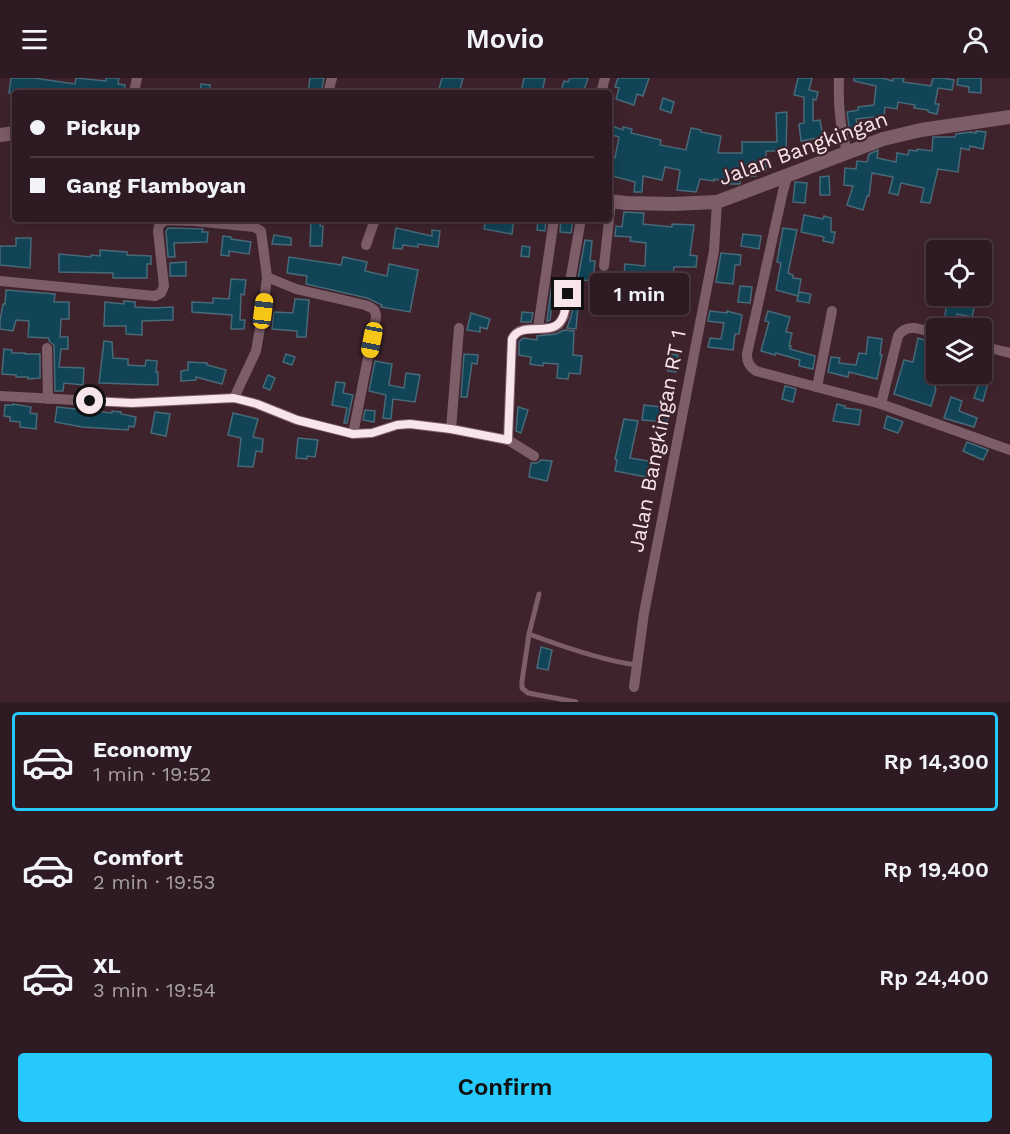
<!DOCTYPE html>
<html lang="en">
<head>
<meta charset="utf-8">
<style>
	body { margin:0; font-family:"Work Sans",sans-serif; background:#3a272f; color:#f1f3f6; height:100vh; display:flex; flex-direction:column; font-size:22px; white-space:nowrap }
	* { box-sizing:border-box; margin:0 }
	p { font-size:20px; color:#a7a1a5 }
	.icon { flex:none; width:33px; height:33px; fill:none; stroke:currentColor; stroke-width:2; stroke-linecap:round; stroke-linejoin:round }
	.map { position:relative; height:624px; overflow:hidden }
	.drawer { display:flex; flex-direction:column; background:#2e1a22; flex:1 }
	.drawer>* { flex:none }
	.top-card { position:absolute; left:12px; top:12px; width:600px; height:132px; border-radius:6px; box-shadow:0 3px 15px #0003,0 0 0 2px #493840; display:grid; align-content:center; height:132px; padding:0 18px; background:#2e1a22 }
	.fabs { position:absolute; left:926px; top:162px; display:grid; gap:12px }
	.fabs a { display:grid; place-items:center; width:66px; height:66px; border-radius:6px; background:#2e1a22; box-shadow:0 3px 15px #0003,0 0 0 2px #493840; font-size:30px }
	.end { position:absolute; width:27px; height:27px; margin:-14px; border:8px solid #f8e5eb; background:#111; box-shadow:0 0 0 3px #111 }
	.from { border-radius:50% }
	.bubble { position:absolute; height:42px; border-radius:6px; background:#2e1a22; box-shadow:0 3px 15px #0003,0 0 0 2px #493840; font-size:20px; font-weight:600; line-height:42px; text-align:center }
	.car { position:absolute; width:18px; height:36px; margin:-18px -9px; border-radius:8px; box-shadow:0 0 4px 2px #0007; background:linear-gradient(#f5c518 24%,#345 0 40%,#f5c518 0 76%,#345 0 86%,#f5c518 0) }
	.top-card b { display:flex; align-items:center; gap:21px; height:57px; font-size:22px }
	.top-card b+b { border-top:2px solid #493840 }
	.top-card i { width:15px; height:15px; background:#f1f3f6 }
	ul { padding:10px 0 0; list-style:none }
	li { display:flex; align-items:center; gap:18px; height:99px; margin:0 12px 9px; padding:0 6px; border:3px solid transparent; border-radius:6px }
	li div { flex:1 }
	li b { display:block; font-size:22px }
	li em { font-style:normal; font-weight:600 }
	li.current { border-color:#26c9fe }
	li>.icon { width:54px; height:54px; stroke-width:1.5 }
	.cta { display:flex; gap:12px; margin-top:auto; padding:12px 18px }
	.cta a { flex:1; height:69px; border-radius:6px; background:#26c9fe; color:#111; font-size:24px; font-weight:600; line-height:69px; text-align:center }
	header { display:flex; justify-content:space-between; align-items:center; height:78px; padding:0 18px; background:#2e1a22; font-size:27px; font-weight:600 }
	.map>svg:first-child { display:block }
	.building { fill:#114457; stroke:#486977; stroke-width:1.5 }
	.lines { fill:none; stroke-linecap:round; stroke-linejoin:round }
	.service { stroke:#7d5d68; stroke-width:5 }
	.minor { stroke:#7d5d68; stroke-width:10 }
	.tertiary { stroke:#7d5d68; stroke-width:14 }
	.route { stroke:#f8e5eb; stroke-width:8 }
	.labels { text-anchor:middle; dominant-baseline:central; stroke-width:4.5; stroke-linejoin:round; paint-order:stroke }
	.street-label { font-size:21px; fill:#f8e5eb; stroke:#3e232d }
</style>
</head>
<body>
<header><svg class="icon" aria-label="menu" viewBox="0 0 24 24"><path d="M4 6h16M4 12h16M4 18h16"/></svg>Movio<svg class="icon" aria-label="person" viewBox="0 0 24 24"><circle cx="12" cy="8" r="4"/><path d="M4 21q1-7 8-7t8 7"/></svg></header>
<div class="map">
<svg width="1010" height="624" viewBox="0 0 1010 624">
	<rect width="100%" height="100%" fill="#3e232d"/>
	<g class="building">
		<path d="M11 0H34L75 6 76 0 106 3V0H119L118 6 125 7 124 15H9Z"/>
		<path d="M310 0H324L321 15H308Z"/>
		<path d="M442 0H463L459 15H438Z"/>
		<path d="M524 0H545L542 15H521Z"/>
		<path d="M570 0H588L583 15H568L561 13 564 3 568 4Z"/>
		<path d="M618 0H649L643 18 637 16 634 27 616 21 619 10 615 9Z"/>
		<path d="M798 0H812L809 12 818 14 816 22 813 21V43L820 42 823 59 801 63 799 46 804 45V19L794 17Z"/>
		<path d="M854 0H882L893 3V0H904L903 4 931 8 933 0H942L954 2 952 12 938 10 935 26H939L937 36 928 34V32L914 30 915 27 898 24 897 31 885 29 884 40 874 39 856 41 859 55 850 56 847 34 858 32V29L874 27 876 8 854 3Z"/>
		<path d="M958 0H981V15L969 14V9L957 7Z"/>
		<path d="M201 6 210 7 209 15H200Z"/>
		<path d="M663 20 674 24 671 35 660 31Z"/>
		<path d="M787 34 786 73H766V93H756V98L740 99V106H728V104L714 101V103L700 101 696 114 677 112 680 92 665 89 662 102 643 98 642 114H634L635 104 609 97V79L615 80 619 59 609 56V47L623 52V49L632 51 631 55 661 62 660 67 686 72 691 50 701 52V54L721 58 718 75H742V64H777L776 35Z"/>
		<path d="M976 53 986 54 983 71 970 68 969 72 961 70 958 94 938 91 930 125 921 124 924 110 901 105 898 117 889 115 893 99 872 95 869 118H867L863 132 847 127 853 108 844 107 845 90 856 91 857 83 867 84 869 76 878 72 877 80 896 84 897 75 908 77 909 72 917 73V71L932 73 933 59H955L956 56 971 54 976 55Z"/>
		<path d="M829 98 830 117H820V99Z"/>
		<path d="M795 104 807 105 805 125 793 124Z"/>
		<path d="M624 134 644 135 643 146 672 149V146L694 147 690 177 697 178 696 189H674L672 212 664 211 665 199 634 196V198L624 197 625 186 645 188 646 165 630 163 631 159 615 158 616 148 622 149Z"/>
		<path d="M804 137 823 141 824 138 831 140V154H835L833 165 823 163 824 159 801 154Z"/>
		<path d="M311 141H321L320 148H323L322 168H310Z"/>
		<path d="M486 141H514L512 156 484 151Z"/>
		<path d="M538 141H546L545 153 537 152Z"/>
		<path d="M561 141H573L571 155 560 154Z"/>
		<path d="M168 150 203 151 202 154H208L207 164 174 165 175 179H168L166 153Z"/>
		<path d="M396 150 432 158V152L440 153 438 169 418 166V169L403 167 402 171 393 170Z"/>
		<path d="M783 150 797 152 788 195 793 197V200L801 201 798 218 776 212 781 185 777 184Z"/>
		<path d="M743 156 761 158 759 171 741 168Z"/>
		<path d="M274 157 291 160V167L272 166Z"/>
		<path d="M223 158 231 159V161L251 164 249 176 229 173V178L221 177Z"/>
		<path d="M16 160H31L30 190 0 187V168H16Z"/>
		<path d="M585 162 592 163 590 183H595L593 203 582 202V205H580L576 251 567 250 571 239Z"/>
		<path d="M522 168 530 169 529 179 521 178Z"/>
		<path d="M100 172 127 174V177L151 178V186H147V200H113V195L59 194V176L91 179V177L100 178Z"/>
		<path d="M721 175 741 177 740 187H735L733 206 716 204Z"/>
		<path d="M289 179 341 187 343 179 367 184 365 193 387 198 389 186 418 192 410 234 381 229 382 227 367 220 306 206 307 198 287 195Z"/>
		<path d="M186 184V198H170V185Z"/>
		<path d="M231 201 246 202 244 217 241 216 240 242H245L244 251H231L232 237 192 234V224L213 225V220L229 221Z"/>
		<path d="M552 205 562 206 559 225H552L550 242 547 243Z"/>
		<path d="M740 208 752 209 750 225 738 224Z"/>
		<path d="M6 212 55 216 54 224H69V241H61L60 259H68V271H61L59 289 84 290 83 307 64 305 63 313H55L54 267 49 263V260L28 259 29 243 16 242 13 253 0 251V243L3 226H5Z"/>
		<path d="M799 214 811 216 809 225 797 223Z"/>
		<path d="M948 218 959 219V221L975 225 972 239 957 236 956 245 944 243Z"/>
		<path d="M295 221 309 222 306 259H297V253L272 251 274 234 293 235Z"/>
		<path d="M124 223 135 224V229L153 230 173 229V242L142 243V257L126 256V248H104L105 224 124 226Z"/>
		<path d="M710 233 727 235V233L742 237 739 256H735L733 272 708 269 710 260 721 261 724 245 708 243Z"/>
		<path d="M768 233 790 239 786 254 792 255 789 268H791L790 271 815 278 813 291 799 288 800 282 776 275 775 277 761 273 769 244 765 243Z"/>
		<path d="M522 234 533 235 531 244H521Z"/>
		<path d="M471 235 490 241 487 251 480 249V254L467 252Z"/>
		<path d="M564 252 574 253 573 277 582 278 580 296 569 295 568 301 557 300 558 286 543 285V288L530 286 531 279 519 277V264L523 260 537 262V258L556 256Z"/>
		<path d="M868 259 882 261 880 277H882L877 301 849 294 848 299 828 294 831 279 840 280 839 285 856 287 859 275 866 276Z"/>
		<path d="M918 260 936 266V296H938L935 310 936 311 931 328 894 316 904 282 913 284Z"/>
		<path d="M104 263 112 264 113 280 128 281V287L145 288 146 282 157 283 156 294H158V307L99 305Z"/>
		<path d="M4 271 12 272V275H25V276H40V300L28 301V299H16V297L2 296Z"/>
		<path d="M286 276 295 279 292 287 283 284Z"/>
		<path d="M464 276 478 277 477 286 472 285 467 319H461Z"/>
		<path d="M669 276 678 277 676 294 668 293Z"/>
		<path d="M375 283 392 286 389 307 404 310 406 295 420 297 415 324 393 321 391 341 383 340 386 317 369 313Z"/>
		<path d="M188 284 207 285V287L226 292 222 306 196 299V302L181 303V293L188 292Z"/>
		<path d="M985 288 992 290 983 323 974 320 980 302 978 301 981 291 983 292Z"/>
		<path d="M268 297 275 300 270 312 263 309Z"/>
		<path d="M336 304 345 305 343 315 353 317 347 345H344L347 330 332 327Z"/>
		<path d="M785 308 796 311 793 324 782 321Z"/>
		<path d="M951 319 962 323 959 333 977 340 974 349 944 340Z"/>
		<path d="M13 326 31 329 30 335 37 336 36 351 20 349V344L10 343V339L4 338 5 327H13Z"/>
		<path d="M837 326 845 328V330L861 332 859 347 833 343Z"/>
		<path d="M644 327 669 330 667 344 642 342Z"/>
		<path d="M57 329 112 335V333L121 334V336L136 339 134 349 129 348 128 352 82 349 55 344Z"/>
		<path d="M518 329 528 332 521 355 516 353Z"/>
		<path d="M365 332 375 333 374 344 363 342Z"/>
		<path d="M155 334 170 336 166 358 151 355Z"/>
		<path d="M233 335 258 341 253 359 263 361 262 374 256 373 253 389 238 388 241 360 228 357Z"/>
		<path d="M887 338 903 344 898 355 884 350Z"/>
		<path d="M624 341 638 343 630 380 660 385 657 401 615 393 617 382 615 381Z"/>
		<path d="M298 360 318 362 315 379 307 378V381L296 380Z"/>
		<path d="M967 364 988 372 983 382 963 373Z"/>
		<path d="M541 382 552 383 547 403 529 399 531 385H537Z"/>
		<path d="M541 569 552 572 548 592 537 590Z"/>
	</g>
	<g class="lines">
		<g class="service">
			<path d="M539 516 529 556C561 568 603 583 637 587"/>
			<path d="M529 556 522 603V610L528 615 576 624"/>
		</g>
		<g class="minor">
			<path d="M839 0C838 24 840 50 847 74"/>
			<path d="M134 15 137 0"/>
			<path d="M328 15 332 0"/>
			<path d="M601 15 605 0"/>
			<path d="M788 96 783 113 747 276C747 284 749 288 756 293L881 326 1010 372"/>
			<path d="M366 167 375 141"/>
			<path d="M604 188 611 123"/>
			<path d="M267 199 296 211 365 227C372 230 376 231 376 239L353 356"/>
			<path d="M0 203 155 218 161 215 164 208 158 153C158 148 160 145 166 142L194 143 254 149 261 153 267 199 263 233 256 273 234 320"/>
			<path d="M538 250 554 141"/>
			<path d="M981 268 1010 275"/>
			<path d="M47 270 48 321"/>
			<path d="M817 309 832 233"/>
			<path d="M0 318 132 325 234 320 257 326 297 342 353 356 372 355 397 347 410 346 451 351 508 362 534 378"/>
			<path d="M881 326 898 258C907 244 923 252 936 256"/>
			<path d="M451 351 459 250"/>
			<path d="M508 362 512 261C520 243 547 257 559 246 559 246 564 238 564 238L581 141"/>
			<path d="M634 609 644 535 714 173 717 124"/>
		</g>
		<g class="tertiary">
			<path d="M0 57 15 55"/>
			<path d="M609 123 626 125 673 126 717 124 883 61 921 52 1010 39"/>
		</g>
	</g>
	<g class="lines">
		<path class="route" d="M90 323 132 325 234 320 257 326 297 342 353 356 372 355 397 347 410 346 451 351 508 362 512 261C520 243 549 258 560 244 566 237 566 225 568 216"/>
	</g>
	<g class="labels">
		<g class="street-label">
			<text transform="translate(803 70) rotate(-20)">Jalan Bangkingan</text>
			<text transform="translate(657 363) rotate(-79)">Jalan Bangkingan RT 1</text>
		</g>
	</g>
</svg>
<div class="fabs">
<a><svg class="icon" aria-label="locate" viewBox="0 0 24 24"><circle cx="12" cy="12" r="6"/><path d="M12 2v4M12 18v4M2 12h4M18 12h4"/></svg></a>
<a><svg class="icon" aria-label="layers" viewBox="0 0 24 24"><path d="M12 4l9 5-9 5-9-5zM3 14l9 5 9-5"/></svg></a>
</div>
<i class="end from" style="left:90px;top:323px"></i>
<i class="end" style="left:568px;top:216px"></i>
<div class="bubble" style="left:590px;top:195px;width:99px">1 min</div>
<i class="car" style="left:263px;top:233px;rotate:7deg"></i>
<i class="car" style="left:372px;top:262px;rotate:191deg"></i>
<div class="top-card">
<b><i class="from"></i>Pickup</b>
<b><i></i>Gang Flamboyan</b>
</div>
</div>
<section class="drawer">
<ul>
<li class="current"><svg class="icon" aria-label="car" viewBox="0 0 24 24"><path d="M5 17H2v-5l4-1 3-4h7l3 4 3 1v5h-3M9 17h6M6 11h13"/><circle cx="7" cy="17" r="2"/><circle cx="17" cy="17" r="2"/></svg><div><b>Economy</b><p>1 min · 19:52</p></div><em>Rp 14,300</em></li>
<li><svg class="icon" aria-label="car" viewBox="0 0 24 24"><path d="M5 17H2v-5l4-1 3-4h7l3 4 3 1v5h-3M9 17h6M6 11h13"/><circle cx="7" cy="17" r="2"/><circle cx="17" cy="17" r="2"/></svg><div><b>Comfort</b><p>2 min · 19:53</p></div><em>Rp 19,400</em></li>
<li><svg class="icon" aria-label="car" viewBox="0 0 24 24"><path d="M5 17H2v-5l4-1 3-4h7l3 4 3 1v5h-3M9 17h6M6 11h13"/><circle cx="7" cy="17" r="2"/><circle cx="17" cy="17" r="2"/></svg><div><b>XL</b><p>3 min · 19:54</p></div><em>Rp 24,400</em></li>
</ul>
<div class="cta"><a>Confirm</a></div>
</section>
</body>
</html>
